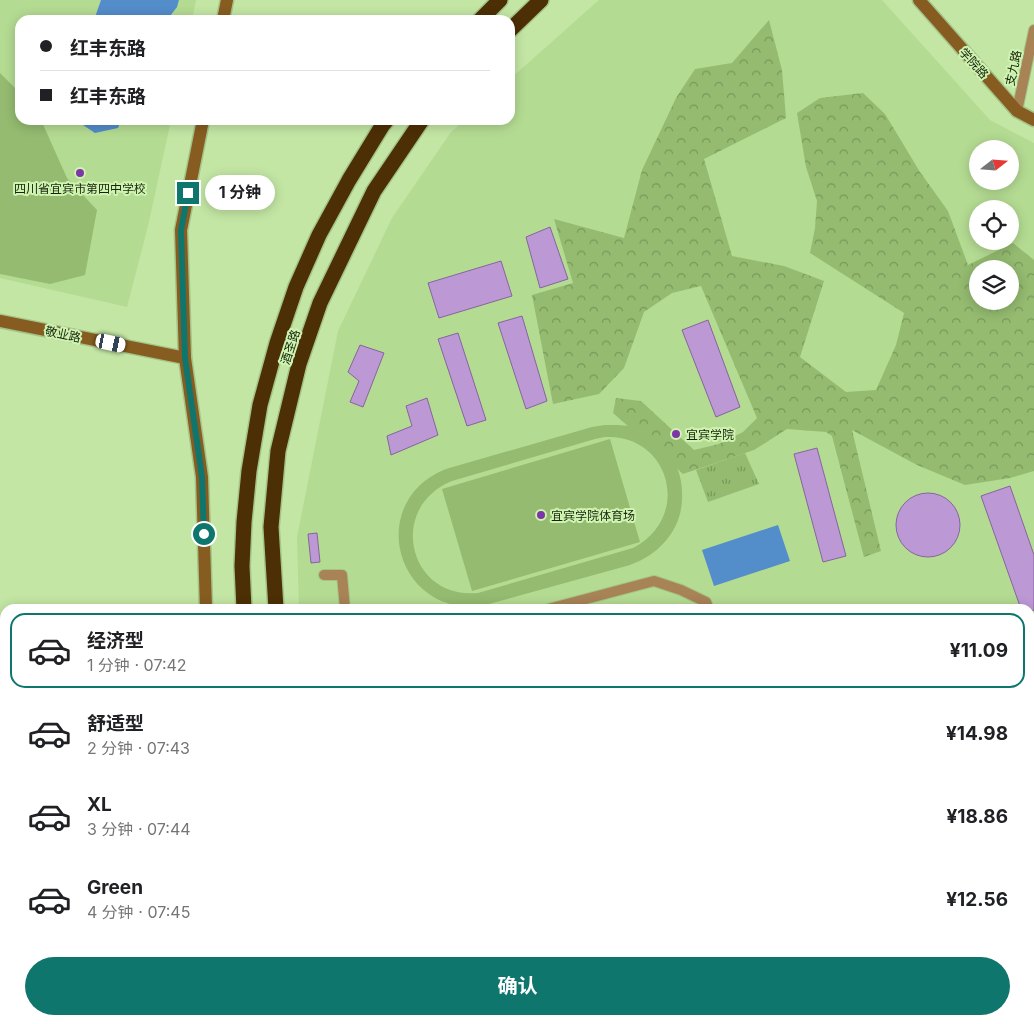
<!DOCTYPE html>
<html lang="zh">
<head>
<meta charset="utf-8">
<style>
	body { margin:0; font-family:Inter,"Noto Sans SC",sans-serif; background:#f6f6f6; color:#202124; height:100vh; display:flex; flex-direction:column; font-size:19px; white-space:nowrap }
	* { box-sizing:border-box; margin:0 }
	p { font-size:16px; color:#757577 }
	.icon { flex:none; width:28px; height:28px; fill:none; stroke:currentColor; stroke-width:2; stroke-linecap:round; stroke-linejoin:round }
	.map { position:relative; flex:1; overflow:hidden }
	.details { position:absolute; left:0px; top:604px; width:1035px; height:421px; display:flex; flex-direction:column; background:#fff; border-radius:15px 15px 0 0; box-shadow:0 2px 12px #0003 }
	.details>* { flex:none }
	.guide { position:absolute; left:15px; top:15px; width:500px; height:110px; border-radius:15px; box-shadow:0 2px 12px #0003; display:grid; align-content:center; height:110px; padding:0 25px; background:#fff }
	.needle { width:32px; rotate:73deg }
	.fabs { position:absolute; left:969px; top:140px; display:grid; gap:10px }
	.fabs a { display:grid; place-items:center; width:50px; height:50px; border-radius:50%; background:#fff; box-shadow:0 2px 12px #0003; font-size:25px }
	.end { position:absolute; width:22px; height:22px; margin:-11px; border:6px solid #0f766e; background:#fff; box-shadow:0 0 0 2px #fff }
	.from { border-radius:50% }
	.bubble { position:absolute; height:35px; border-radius:18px; background:#fff; box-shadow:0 2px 12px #0003; font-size:16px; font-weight:700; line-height:35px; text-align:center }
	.car { position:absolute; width:15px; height:30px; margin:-15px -8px; border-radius:6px; box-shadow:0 0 4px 1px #0007; background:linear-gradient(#fff 24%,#345 0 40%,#fff 0 76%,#345 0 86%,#fff 0) }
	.guide b { display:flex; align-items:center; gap:18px; height:48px; font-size:19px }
	.guide b+b { border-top:1px solid #e0e0e0 }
	.guide i { width:12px; height:12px; background:#202124 }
	ul { padding:9px 0 0; list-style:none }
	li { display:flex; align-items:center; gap:15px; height:75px; margin:0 10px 8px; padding:0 15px; border:2px solid transparent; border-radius:15px }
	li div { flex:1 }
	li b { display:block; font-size:19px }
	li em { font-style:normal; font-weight:700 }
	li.current { border-color:#0f766e }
	li>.icon { width:45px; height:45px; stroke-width:1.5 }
	.action { display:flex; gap:10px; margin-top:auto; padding:10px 25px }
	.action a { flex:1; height:58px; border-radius:30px; background:#0f766e; color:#fff; font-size:20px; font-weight:700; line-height:58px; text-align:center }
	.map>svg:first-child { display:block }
	.built { fill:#b4db92; fill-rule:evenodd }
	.grass { fill:#94bb70; fill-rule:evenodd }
	.forest { fill:url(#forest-crowns); fill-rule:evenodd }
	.park { fill:url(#park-tufts) }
	.water { fill:#538dca }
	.building { fill:#bc98d5; stroke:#86649d }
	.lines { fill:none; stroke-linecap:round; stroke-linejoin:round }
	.street-casing { stroke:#a4c388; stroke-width:12 }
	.secondary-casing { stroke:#a4c388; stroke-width:15 }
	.highway-casing { stroke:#a4c388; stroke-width:18 }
	.street { stroke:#a88356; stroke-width:10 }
	.secondary { stroke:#875c20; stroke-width:12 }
	.highway { stroke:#4c2f04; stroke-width:15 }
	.rail { stroke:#667e52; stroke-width:3; stroke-dasharray:8 4; stroke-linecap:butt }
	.route { stroke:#0f766e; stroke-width:6 }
	.poi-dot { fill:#7e35a7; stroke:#cff3b1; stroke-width:2 }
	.labels { text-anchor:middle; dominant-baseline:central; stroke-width:4; stroke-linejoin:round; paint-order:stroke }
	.street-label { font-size:12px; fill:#17240b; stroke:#cff3b1 }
	.poi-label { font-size:12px; fill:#17240b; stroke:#cff3b1; text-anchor:start }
</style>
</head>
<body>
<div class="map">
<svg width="1034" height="1024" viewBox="0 0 1034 1024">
	<defs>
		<pattern id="forest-crowns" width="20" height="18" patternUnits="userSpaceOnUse" patternTransform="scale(1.25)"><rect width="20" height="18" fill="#94bb70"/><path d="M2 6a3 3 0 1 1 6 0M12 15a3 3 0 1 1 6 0" fill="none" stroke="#78985a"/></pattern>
		<pattern id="park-tufts" width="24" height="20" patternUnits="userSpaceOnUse" patternTransform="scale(1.25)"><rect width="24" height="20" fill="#94bb70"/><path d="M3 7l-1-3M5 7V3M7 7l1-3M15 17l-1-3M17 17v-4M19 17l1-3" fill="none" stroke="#78985a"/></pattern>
	</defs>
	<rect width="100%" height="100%" fill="#c3e6a4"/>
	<g class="built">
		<path d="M0 0H196L192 20H20V120H171L148 226 127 307 0 278Z"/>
		<path d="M599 0H882L990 120 1034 143V1024H998L997 1020H1030V609H299L297 537 338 331 392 218 451 132 465 120H510V79ZM978 149H1010V181H978ZM978 209H1010V241H978ZM978 269H1010V301H978Z"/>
	</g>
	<g class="grass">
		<path d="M0 73 20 93V120H41L67 178 97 210 85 275 50 284 0 274Z"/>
		<path d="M605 425C616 425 630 424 639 430 645 434 650 441 656 446 662 451 671 457 675 464 680 473 682 483 682 493 684 527 661 554 630 565L478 607C393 612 367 500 446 469L592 427ZM605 437C671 434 692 518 633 548L478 593C408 600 387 507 452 481L595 439Z"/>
		<path d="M610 439 640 542 472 591 442 489Z"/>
	</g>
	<path class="forest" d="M769 20 782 70 786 118 704 159 732 256 784 266 824 281 800 357 846 392 876 390 896 345 904 313 810 253 815 228 817 201 806 167 797 113 820 98 863 93 885 114 920 172 948 211 968 265 1013 243 1034 260V471L1010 478 965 485 917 465 852 430 881 551 864 557 832 436 826 432 787 429 754 450 683 474 613 413 616 398 641 401 694 450 719 444 743 432 757 418 701 286 672 293 644 312 624 368 599 394 553 404 532 295 573 283 554 219 624 238 642 170 676 98 695 69 732 63ZM978 269H1010V301H978Z"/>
	<path class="park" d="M745 453 759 484 708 502 696 470Z"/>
	<g class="water">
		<path d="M101 0H179L177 7 167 20H94Z"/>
		<path d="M52 120H121L118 128 95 133 80 123 54 125Z"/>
		<path d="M778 525 790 561 714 586 702 550Z"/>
	</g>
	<g class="building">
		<path d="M550 227 568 279 540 288 526 237Z"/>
		<path d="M501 261 512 296 439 318 428 283Z"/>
		<path d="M522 316 547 401 526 409 498 323Z"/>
		<path d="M708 320 740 407 716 417 682 330Z"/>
		<path d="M458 333 486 420 467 426 438 339Z"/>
		<path d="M360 345 384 353 363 407 350 402 359 381 348 372Z"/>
		<path d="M427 398 438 435 391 455 387 436 412 426 406 406Z"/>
		<path d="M817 448 846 556 823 562 794 454Z"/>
		<path d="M1010 486 1034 555V610L1030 612V609H1021L981 496Z"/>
		<circle cx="928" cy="525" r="32"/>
		<path d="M317 533 320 562 311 563 308 534Z"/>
		<path d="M1034 928V947L1030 948V929Z"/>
		<path d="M1030 970 1034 989V991L1030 992Z"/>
	</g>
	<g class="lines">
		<g class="street-casing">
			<g id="street">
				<path d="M1017 111 1034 30"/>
				<path d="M324 575H342L345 609"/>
				<path d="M548 609 654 581 681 590 706 602 709 609"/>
				<path d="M1030 629H1034"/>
				<path d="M0 666H5"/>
			</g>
		</g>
		<g class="secondary-casing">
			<g id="secondary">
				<path d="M919 0 1017 111 1034 120"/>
				<path d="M223 20 227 0"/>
				<path d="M203 120 181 230 185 358 202 477 206 609"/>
				<path d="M0 321 185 358"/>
				<path d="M566 1020 570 1024"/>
			</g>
		</g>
		<g class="highway-casing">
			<g id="highway">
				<path d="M480 20 500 0"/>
				<path d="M510 30 541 0"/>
				<path d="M244 609 242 566 244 522 249 471 260 405 277 343 296 287 319 235 349 180 382 126 387 120"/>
				<path d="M276 609 271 527 278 451 299 364 320 303 374 191 422 120"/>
				<path d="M271 1024 276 1020"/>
				<path d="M313 1024 316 1020"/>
			</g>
		</g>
		<use href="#street" class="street"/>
		<use href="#secondary" class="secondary"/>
		<use href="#highway" class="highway"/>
		<g class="rail">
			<path d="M0 958H5"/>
			<path d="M490 1020 495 1024"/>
		</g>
	</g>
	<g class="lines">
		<path class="route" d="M188 193 181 230 185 358 202 477 204 534"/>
	</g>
	<g class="poi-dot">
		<circle cx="80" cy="173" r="5"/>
		<circle cx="676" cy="434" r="5"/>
		<circle cx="541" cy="515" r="5"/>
	</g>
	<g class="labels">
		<g class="street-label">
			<text transform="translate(974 63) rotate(48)">学院路</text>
			<text transform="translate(1013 68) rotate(-78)">支九路</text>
			<text transform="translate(63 334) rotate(12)">敬业路</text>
			<text transform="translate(290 347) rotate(-72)">酒圣路</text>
		</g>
		<g class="poi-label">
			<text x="80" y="188" text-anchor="middle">四川省宜宾市第四中学校</text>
			<text x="686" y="434">宜宾学院</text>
			<text x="551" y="515">宜宾学院体育场</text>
		</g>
	</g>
</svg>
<div class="fabs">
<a><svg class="needle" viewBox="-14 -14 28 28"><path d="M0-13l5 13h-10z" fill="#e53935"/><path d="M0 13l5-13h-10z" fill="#757577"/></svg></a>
<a><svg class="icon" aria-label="locate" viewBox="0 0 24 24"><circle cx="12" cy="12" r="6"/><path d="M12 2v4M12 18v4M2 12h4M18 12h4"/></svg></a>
<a><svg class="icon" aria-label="layers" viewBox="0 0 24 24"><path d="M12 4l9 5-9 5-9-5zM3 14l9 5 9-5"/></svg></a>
</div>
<i class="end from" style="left:204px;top:534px"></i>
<i class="end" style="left:188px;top:193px"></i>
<div class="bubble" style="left:205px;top:175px;width:70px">1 分钟</div>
<i class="car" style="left:111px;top:343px;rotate:102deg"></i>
<div class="guide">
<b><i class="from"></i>红丰东路</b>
<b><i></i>红丰东路</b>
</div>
<section class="details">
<ul>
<li class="current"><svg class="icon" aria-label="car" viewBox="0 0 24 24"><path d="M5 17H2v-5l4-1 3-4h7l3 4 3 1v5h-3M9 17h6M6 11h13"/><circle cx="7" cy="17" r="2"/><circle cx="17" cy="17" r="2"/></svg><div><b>经济型</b><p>1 分钟 · 07:42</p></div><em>¥11.09</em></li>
<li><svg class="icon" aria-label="car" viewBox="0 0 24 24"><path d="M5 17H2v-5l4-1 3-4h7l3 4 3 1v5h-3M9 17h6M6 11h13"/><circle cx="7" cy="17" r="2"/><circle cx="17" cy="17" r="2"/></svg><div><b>舒适型</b><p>2 分钟 · 07:43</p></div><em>¥14.98</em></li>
<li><svg class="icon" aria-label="car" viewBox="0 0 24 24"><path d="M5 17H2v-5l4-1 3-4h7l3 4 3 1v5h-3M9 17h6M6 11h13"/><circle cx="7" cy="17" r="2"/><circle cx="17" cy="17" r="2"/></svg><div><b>XL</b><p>3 分钟 · 07:44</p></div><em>¥18.86</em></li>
<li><svg class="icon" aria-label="car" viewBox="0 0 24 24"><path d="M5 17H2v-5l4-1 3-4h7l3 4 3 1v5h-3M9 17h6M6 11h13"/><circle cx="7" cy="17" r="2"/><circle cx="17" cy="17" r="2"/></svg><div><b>Green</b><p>4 分钟 · 07:45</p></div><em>¥12.56</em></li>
</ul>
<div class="action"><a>确认</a></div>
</section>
</div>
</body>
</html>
